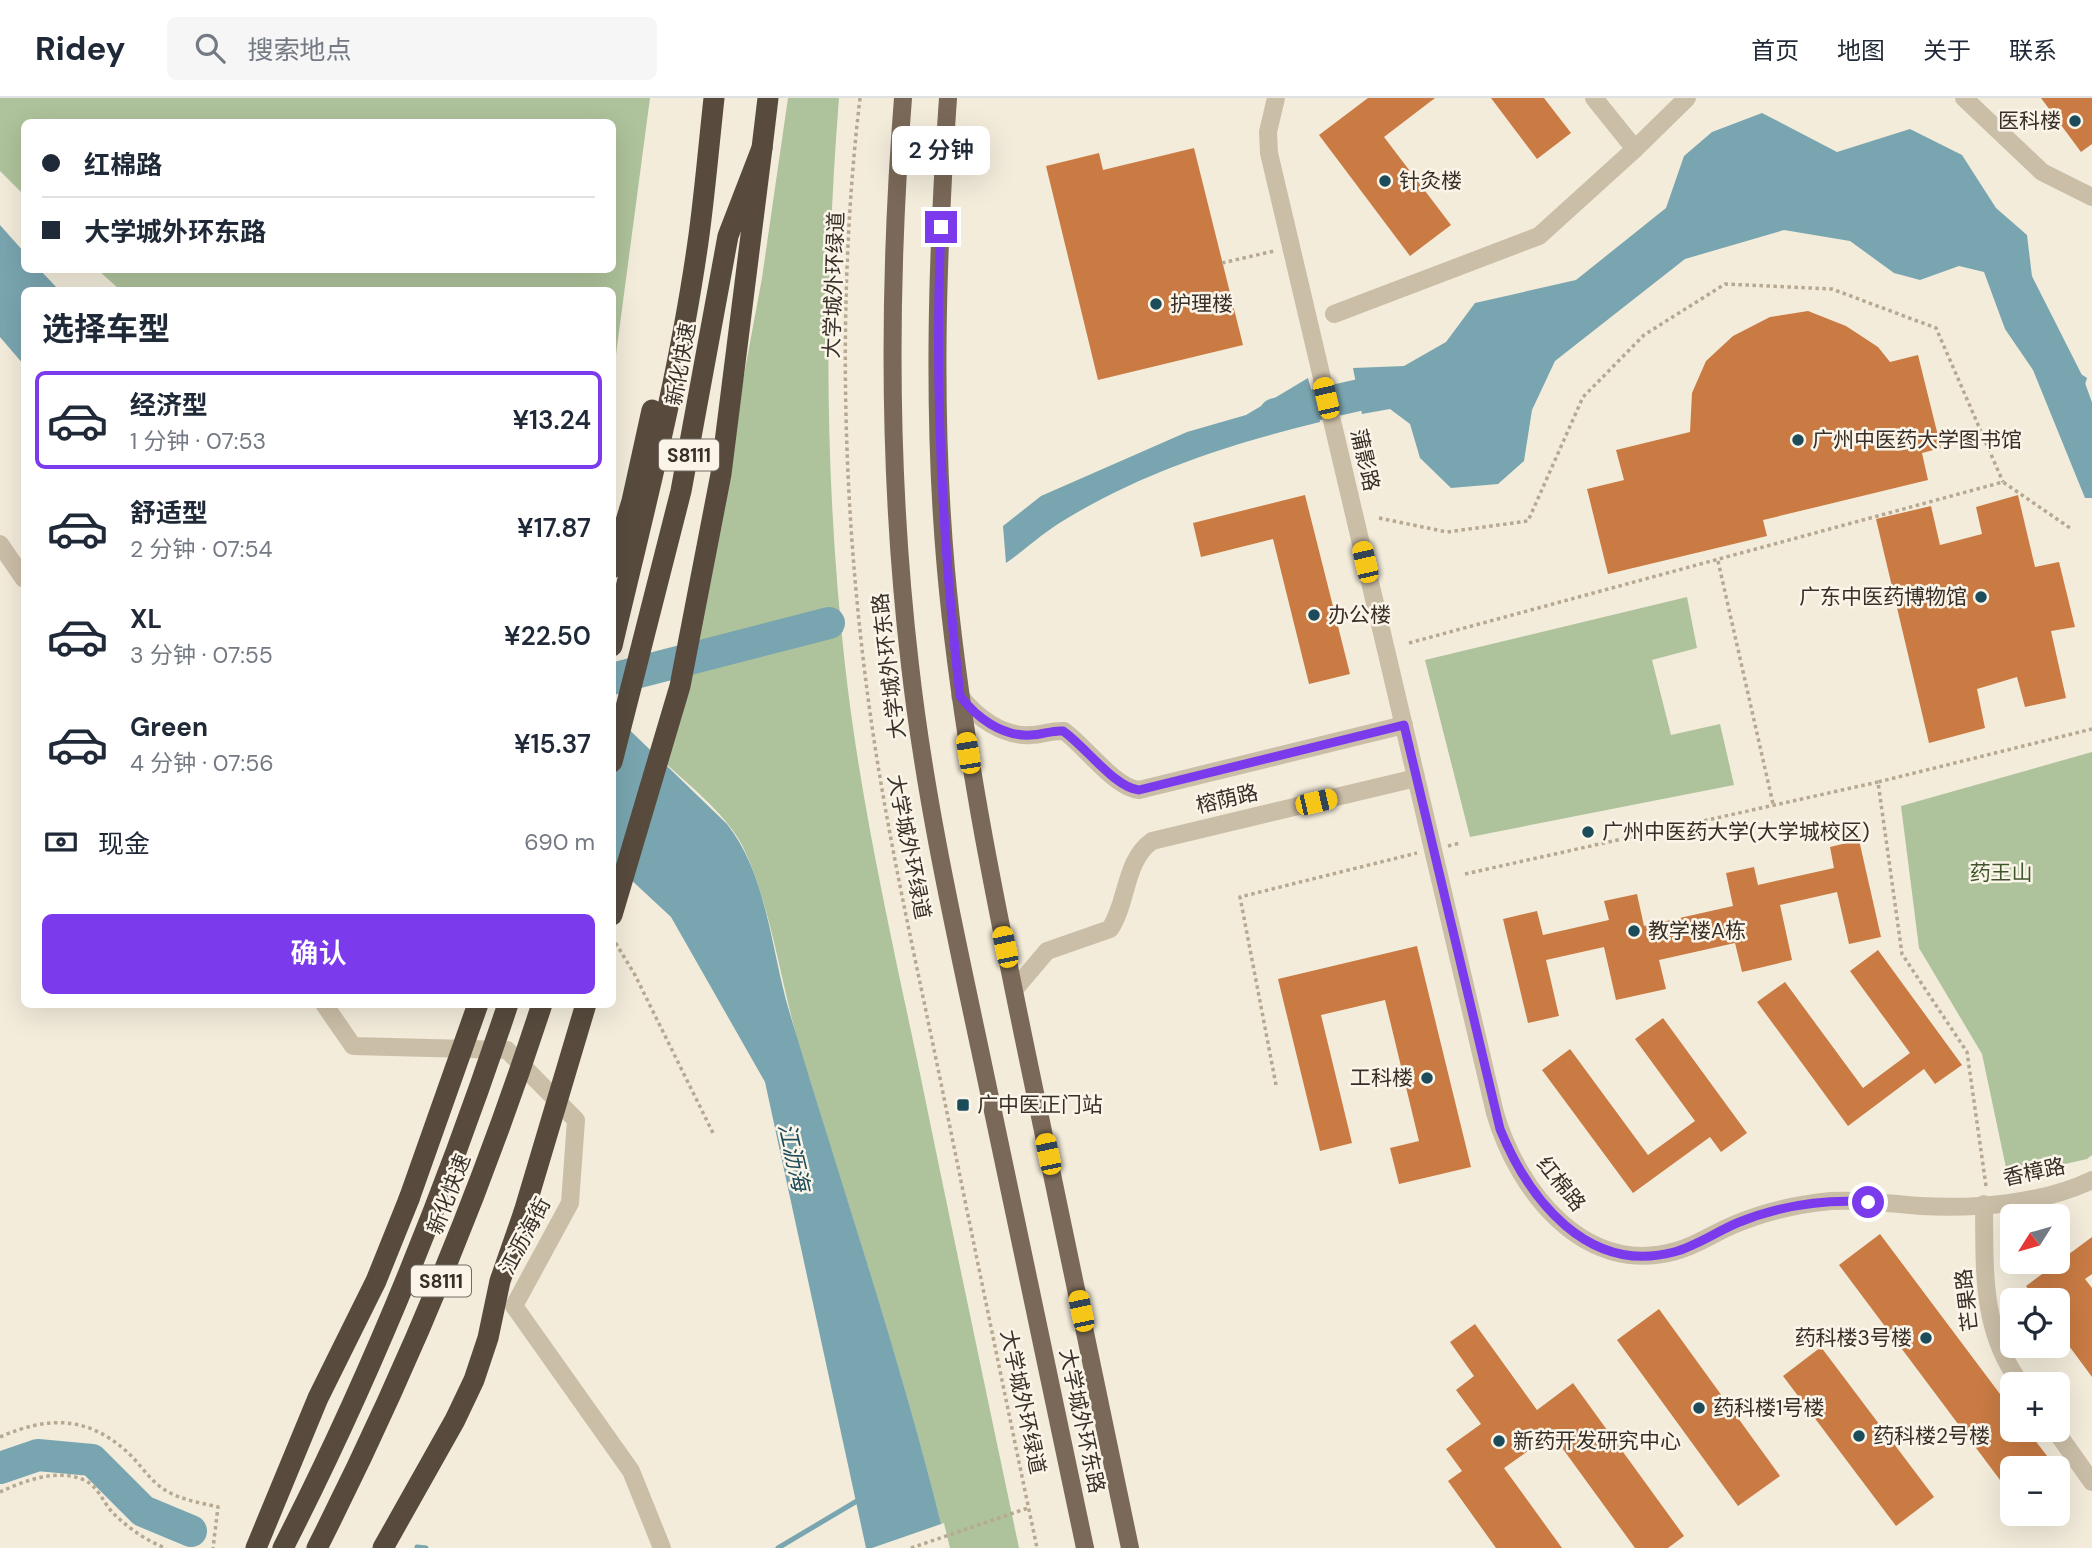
<!DOCTYPE html>
<html lang="zh">
<head>
<meta charset="utf-8">
<style>
	body { margin:0; font-family:"DM Sans","Noto Sans SC",sans-serif; background:#f6f6f7; color:#1f2937; height:100vh; display:flex; flex-direction:column; font-size:26px; white-space:nowrap }
	* { box-sizing:border-box; margin:0 }
	p { font-size:23px; color:#747a83 }
	.icon { flex:none; width:38px; height:38px; fill:none; stroke:currentColor; stroke-width:2; stroke-linecap:round; stroke-linejoin:round }
	.map { position:relative; flex:1; overflow:hidden }
	.side { position:absolute; left:21px; top:189px; width:595px; height:721px; display:flex; flex-direction:column; background:#fff; border-radius:10px; box-shadow:0 7px 28px #0002 }
	.side>* { flex:none }
	.banner { position:absolute; left:21px; top:21px; width:595px; height:154px; border-radius:10px; box-shadow:0 7px 28px #0002; display:grid; align-content:center; height:154px; padding:0 21px; background:#fff }
	.needle { width:46px; rotate:233deg }
	.tools { position:absolute; left:2000px; top:1106px; display:grid; gap:14px }
	.tools a { display:grid; place-items:center; width:70px; height:70px; border-radius:10px; background:#fff; box-shadow:0 7px 28px #0002; font-size:35px }
	.end { position:absolute; width:32px; height:32px; margin:-16px; border:9px solid #7c3aed; background:#fff; box-shadow:0 0 0 4px #fff }
	.from { border-radius:50% }
	.bubble { position:absolute; height:49px; border-radius:10px; background:#fff; box-shadow:0 7px 28px #0002; font-size:23px; font-weight:600; line-height:49px; text-align:center }
	.car { position:absolute; width:21px; height:42px; margin:-21px -10px; border-radius:9px; box-shadow:0 0 5px 2px #0007; background:linear-gradient(#f5c518 24%,#345 0 40%,#f5c518 0 76%,#345 0 86%,#f5c518 0) }
	.banner b { display:flex; align-items:center; gap:24px; height:66px; font-size:26px }
	.banner b+b { border-top:2px solid #e0e1e3 }
	.banner i { width:18px; height:18px; background:#1f2937 }
	ul { padding:0; list-style:none }
	li { display:flex; align-items:center; gap:21px; height:98px; margin:0 14px 10px; padding:0 7px; border:4px solid transparent; border-radius:10px }
	li div { flex:1 }
	li b { display:block; font-size:26px }
	li em { font-style:normal; font-weight:600 }
	li.on { border-color:#7c3aed }
	li>.icon { width:63px; height:63px; stroke-width:1.5 }
	h2 { padding:0 21px; font-size:32px; line-height:84px }
	.pay { display:flex; align-items:center; gap:18px; height:77px; padding:0 21px; font-size:26px }
	.pay p { margin-inline-start:auto }
	.action { display:flex; gap:14px; margin-top:auto; padding:14px 21px }
	.action a { flex:1; height:80px; border-radius:10px; background:#7c3aed; color:#fff; font-size:28px; font-weight:600; line-height:80px; text-align:center }
	header { display:flex; align-items:center; gap:42px; box-sizing:border-box; height:98px; padding:0 35px; background:#fff; border-bottom:2px solid #e0e1e3 }
	header strong { font-size:33px }
	nav { display:flex; gap:38px; margin-inline-start:auto; font-size:24px }
	.search { width:490px; height:63px; background:#f6f6f7; display:flex; align-items:center; gap:18px; box-sizing:border-box; padding:0 24px; border-radius:10px; color:#747a83; font-size:26px }
	.map>svg:first-child { display:block }
	.green { fill:#aec29b }
	.water { fill:#79a5b0 }
	.pier { fill:#f3ecdb }
	.lines { fill:none; stroke-linecap:round; stroke-linejoin:round }
	.stream { stroke:#79a5b0; stroke-width:5 }
	.river { stroke:#79a5b0; stroke-width:32 }
	.building { fill:#c97b43 }
	.path { stroke:#b7a891; stroke-width:3.5; stroke-dasharray:3.5 3.5; stroke-linecap:butt }
	.minor { stroke:#cbbea7; stroke-width:18 }
	.major { stroke:#7a6958; stroke-width:18 }
	.highway { stroke:#584b3e; stroke-width:21 }
	.highway-bridge { stroke:#584b3e; stroke-width:21 }
	.route { stroke:#7c3aed; stroke-width:9 }
	.poi-dot { fill:#1c4b5a; stroke:#faf5e8; stroke-width:2.5 }
	.labels { text-anchor:middle; dominant-baseline:central; stroke-width:5; stroke-linejoin:round; paint-order:stroke }
	.shield { fill:#faf5e8; stroke:#726a62; stroke-width:2 }
	.shield-label { font-size:19px; font-weight:bold; fill:#372f28 }
	.poi-label { font-size:21px; fill:#372f28; stroke:#faf5e8; text-anchor:start }
	.street-label { font-size:21px; fill:#372f28; stroke:#faf5e8 }
	.park-label { font-size:21px; fill:#3f562b; stroke:#faf5e8 }
	.water-label { font-size:23px; font-style:italic; fill:#1c4b5a; stroke:#faf5e8 }
</style>
</head>
<body>
<header>
<strong>Ridey</strong>
<div class="search"><svg class="icon" aria-label="search" viewBox="0 0 24 24"><circle cx="10" cy="10" r="6"/><path d="M15 15l6 6"/></svg>搜索地点</div>
<nav><a>首页</a><a>地图</a><a>关于</a><a>联系</a></nav>
</header>
<div class="map">
<svg width="2092" height="1450" viewBox="0 0 2092 1450">
	<rect width="100%" height="100%" fill="#f3ecdb"/>
	<g class="green">
		<path d="M0 0H650L613 279 612 192H120L98 172H612V24H24V97L0 73Z"/>
		<path d="M788 0H839C824 190 824 378 845 567 860 701 890 834 918 966 951 1127 985 1289 1019 1450H947C906 1280 850 1114 799 947 781 886 770 804 743 749 727 716 683 682 656 657L727 368 762 180Z"/>
		<path d="M1687 499 1697 550 1652 562 1671 637 1720 626 1734 687 1470 739 1425 562Z"/>
		<path d="M2092 654V1057L2087 1061 2008 1079 1982 956 1919 850 1901 708Z"/>
	</g>
	<g class="water">
		<path d="M1762 15 1837 54 1910 31 1962 57 1996 110 2027 137 2038 228 2059 262 2087 280 2080 303 2092 325V400H2085L2033 272 2005 231 1984 174 1959 168 1920 182 1894 175 1850 143 1784 132 1685 161 1555 263 1532 312 1524 363 1498 386 1451 390 1420 360 1410 326 1390 311 1362 316 1353 270 1404 268 1446 244 1475 205 1576 182 1666 110 1684 58 1712 34Z"/>
		<path d="M0 127 24 154V172H40L59 192H24V267L0 239Z"/>
		<path d="M1308 280 1320 324C1233 345 1143 374 1066 421 1045 433 1026 451 1006 465L1003 428 1041 398 1187 334 1246 317Z"/>
		<path d="M612 615 727 726C768 778 771 854 790 916 843 1093 904 1270 947 1450H866L765 984 671 819 613 765Z"/>
	</g>
	<path class="pier" d="M944 1425 950 1450H872Z"/>
	<g class="lines">
		<g class="stream">
			<path d="M417 1449 426 1450"/>
			<path d="M778 1450 862 1400"/>
		</g>
		<g class="river">
			<path d="M2018 186 2068 285 2092 351"/>
			<path d="M1275 316 1399 288"/>
			<path d="M612 581 829 525"/>
			<path d="M0 1370 38 1357 92 1362 143 1413 191 1433"/>
		</g>
	</g>
	<g class="building">
		<path d="M1368 0H1435L1384 39 1451 127 1410 158 1319 37Z"/>
		<path d="M1491 0H1544L1571 35 1537 61Z"/>
		<path d="M2041 0H2092V46L2081 54Z"/>
		<path d="M1194 50 1243 247 1098 282 1046 68 1099 55 1103 72Z"/>
		<path d="M1808 213 1846 228 1878 249 1890 264 1918 257 1941 350 1922 355 1928 382 1763 422 1767 438 1608 476 1587 391 1624 382 1616 352 1690 334 1692 295 1706 263 1733 238 1770 219Z"/>
		<path d="M1305 397 1350 576 1309 586 1273 441 1201 459 1193 425Z"/>
		<path d="M2018 397 2035 469 2059 464 2075 529 2051 533 2066 600 2025 609 2017 579 1977 591 1985 630 1929 645 1876 421 1931 408 1940 447 1982 436 1976 409Z"/>
		<path d="M1859 742 1881 839 1849 846 1837 794 1780 807 1792 862 1742 874 1735 845 1659 862 1666 891 1616 902 1604 849 1546 862 1559 918 1528 925 1503 821 1537 813 1543 837 1609 822 1604 803 1637 796 1644 828 1733 808 1726 775 1754 769 1758 787 1834 770 1830 749Z"/>
		<path d="M1417 848 1471 1069 1399 1086 1390 1050 1419 1043 1385 902 1321 917 1352 1045 1320 1053 1278 881Z"/>
		<path d="M1878 852 1962 967 1935 986 1924 971 1848 1028 1757 904 1785 884 1863 990 1910 955 1850 873Z"/>
		<path d="M1663 920 1747 1035 1721 1054 1710 1039 1633 1095 1542 972 1570 951 1648 1057 1695 1023 1635 941Z"/>
		<path d="M1880 1136 2012 1312V1332H2027L2051 1363 2041 1370H2012V1398L1839 1167Z"/>
		<path d="M2092 1139V1176L2085 1181 2092 1190V1279L2058 1233V1202H2036L2026 1188Z"/>
		<path d="M1659 1211 1780 1378 1738 1408 1617 1242Z"/>
		<path d="M1475 1226 1537 1312 1573 1285 1684 1438 1668 1450H1635L1552 1336 1504 1370 1562 1450H1496L1448 1383 1462 1373 1446 1351 1481 1326 1456 1292 1474 1278 1450 1244Z"/>
		<path d="M1821 1249 1934 1399 1896 1428 1783 1278Z"/>
	</g>
	<g class="lines">
		<g class="path">
			<path d="M860 0C835 212 843 443 876 655 894 769 920 882 943 995 974 1147 1005 1298 1037 1450"/>
			<path d="M1222 165 1274 153"/>
			<path d="M1379 420 1447 434 1528 423 1583 299 1644 237 1725 186 1832 191 1936 230 2003 384"/>
			<path d="M1718 463 1773 706"/>
			<path d="M1409 545 2003 384 2070 430"/>
			<path d="M1448 748 1460 745"/>
			<path d="M1465 776 1878 684"/>
			<path d="M612 839 635 877 714 1037"/>
			<path d="M1276 987 1240 799 1417 755"/>
			<path d="M1986 1088 1967 954 1902 856 1878 684 2092 631"/>
			<path d="M0 1339C46 1319 85 1317 125 1352 137 1362 146 1377 158 1387 175 1401 197 1404 218 1409L213 1450"/>
			<path d="M0 1394C24 1383 57 1370 84 1382 98 1388 103 1404 112 1414 127 1429 146 1443 166 1450"/>
			<path d="M911 1450 1028 1410"/>
		</g>
		<g class="minor">
			<path d="M1276 0 1268 34 1269 55 1495 1015C1518 1094 1585 1179 1676 1153 1696 1148 1714 1135 1733 1127 1764 1114 1798 1106 1831 1103 1861 1101 1891 1106 1921 1108 1975 1111 2042 1106 2092 1082"/>
			<path d="M1594 0 1635 51 1687 0"/>
			<path d="M1964 0 2042 74 2092 99"/>
			<path d="M1334 216 1539 138 1635 51"/>
			<path d="M0 446 24 481"/>
			<path d="M960 598C976 619 1003 639 1031 637 1042 637 1052 632 1064 633 1086 649 1115 690 1139 692L1404 627"/>
			<path d="M1014 892 1047 853 1110 831C1128 804 1124 763 1152 743L1416 680"/>
			<path d="M324 906 353 948 507 952 576 1022 570 1105 514 1208 631 1373 662 1450"/>
			<path d="M1984 1106C1985 1170 1980 1232 2021 1286"/>
			<path d="M2055 1332 2092 1384"/>
		</g>
		<g class="major">
			<path d="M903 0C888 189 888 379 910 567 925 701 955 834 983 966 1017 1128 1051 1289 1085 1450"/>
			<path d="M948 0C937 156 932 315 946 472 961 639 995 802 1029 966 1063 1127 1096 1289 1130 1450"/>
		</g>
		<g class="highway">
			<path d="M612 470 632 403 652 312"/>
			<path d="M612 548C644 412 680 276 699 137 705 92 709 46 714 0"/>
			<path d="M612 664 681 393 728 138 762 50 768 0"/>
			<path d="M612 817 680 588 721 376 762 50"/>
			<path d="M256 1450 318 1300 376 1183 409 1101"/>
			<path d="M383 1450 455 1322 474 1282 488 1240 500 1183 524 1114"/>
		</g>
		<g class="highway-bridge">
			<path d="M409 1101 478 906"/>
			<path d="M524 1114 586 906"/>
			<path d="M283 1450C372 1276 446 1092 508 906"/>
			<path d="M317 1450C406 1274 481 1094 542 906"/>
		</g>
	</g>
	<g class="lines">
		<path class="route" d="M941 129C934 287 942 442 960 598 976 619 1002 639 1031 637 1042 637 1052 632 1063 633 1086 649 1115 690 1139 692L1404 627 1500 1031C1529 1102 1588 1177 1674 1154 1696 1148 1716 1134 1737 1125 1779 1108 1823 1101 1868 1104"/>
	</g>
	<g class="poi-dot">
		<circle cx="2075" cy="23" r="7"/>
		<circle cx="1385" cy="83" r="7"/>
		<circle cx="1156" cy="206" r="7"/>
		<circle cx="1798" cy="342" r="7"/>
		<circle cx="1981" cy="499" r="7"/>
		<circle cx="1314" cy="517" r="7"/>
		<circle cx="1588" cy="734" r="7"/>
		<circle cx="1634" cy="833" r="7"/>
		<circle cx="1427" cy="980" r="7"/>
		<rect x="956" y="1000" width="14" height="14" rx="3.5"/>
		<circle cx="1926" cy="1240" r="7"/>
		<circle cx="1699" cy="1310" r="7"/>
		<circle cx="1859" cy="1338" r="7"/>
		<circle cx="1499" cy="1343" r="7"/>
	</g>
	<g class="labels">
		<g class="shield">
			<rect x="659" y="341.5" width="60" height="31" rx="5"/>
			<rect x="411" y="1167.5" width="60" height="31" rx="5"/>
		</g>
		<g class="shield-label">
			<text x="689" y="357">S8111</text>
			<text x="441" y="1183">S8111</text>
		</g>
		<g class="poi-label">
			<text x="2061" y="23" text-anchor="end">医科楼</text>
			<text x="1399" y="83">针灸楼</text>
			<text x="1170" y="206">护理楼</text>
			<text x="1812" y="342">广州中医药大学图书馆</text>
			<text x="1967" y="499" text-anchor="end">广东中医药博物馆</text>
			<text x="1328" y="517">办公楼</text>
			<text x="1602" y="734">广州中医药大学(大学城校区)</text>
			<text x="1648" y="833">教学楼A栋</text>
			<text x="1413" y="980" text-anchor="end">工科楼</text>
			<text x="977" y="1007">广中医正门站</text>
			<text x="1912" y="1240" text-anchor="end">药科楼3号楼</text>
			<text x="1713" y="1310">药科楼1号楼</text>
			<text x="1873" y="1338">药科楼2号楼</text>
			<text x="1513" y="1343">新药开发研究中心</text>
		</g>
		<g class="street-label">
			<text transform="translate(834 187) rotate(-88)">大学城外环绿道</text>
			<text transform="translate(681 266) rotate(-80)">新化快速</text>
			<text transform="translate(1365 362) rotate(77)">蒲影路</text>
			<text transform="translate(889 568) rotate(-97)">大学城外环东路</text>
			<text transform="translate(1227 701) rotate(-13)">榕荫路</text>
			<text transform="translate(909 749) rotate(79)">大学城外环绿道</text>
			<text transform="translate(2034 1074) rotate(-12)">香樟路</text>
			<text transform="translate(1561 1086) rotate(51)">红棉路</text>
			<text transform="translate(449 1096) rotate(-69)">新化快速</text>
			<text transform="translate(525 1138) rotate(-62)">江沥海街</text>
			<text transform="translate(1967 1202) rotate(-97)">芒果路</text>
			<text transform="translate(1023 1304) rotate(78)">大学城外环绿道</text>
			<text transform="translate(1082 1323) rotate(78)">大学城外环东路</text>
		</g>
		<g class="park-label">
			<text x="2001" y="775">药王山</text>
		</g>
		<g class="water-label">
			<text transform="translate(794 1059) rotate(77)">江沥海</text>
		</g>
	</g>
</svg>
<div class="tools">
<a><svg class="needle" viewBox="-14 -14 28 28"><path d="M0-13l5 13h-10z" fill="#e53935"/><path d="M0 13l5-13h-10z" fill="#747a83"/></svg></a>
<a><svg class="icon" aria-label="locate" viewBox="0 0 24 24"><circle cx="12" cy="12" r="6"/><path d="M12 2v4M12 18v4M2 12h4M18 12h4"/></svg></a>
<a>+</a>
<a>−</a>
</div>
<i class="end from" style="left:1868px;top:1104px"></i>
<i class="end" style="left:941px;top:129px"></i>
<div class="bubble" style="left:892px;top:28px;width:98px">2 分钟</div>
<i class="car" style="left:1326px;top:300px;rotate:347deg"></i>
<i class="car" style="left:1365px;top:464px;rotate:347deg"></i>
<i class="car" style="left:968px;top:655px;rotate:351deg"></i>
<i class="car" style="left:1316px;top:704px;rotate:77deg"></i>
<i class="car" style="left:1005px;top:849px;rotate:348deg"></i>
<i class="car" style="left:1048px;top:1056px;rotate:348deg"></i>
<i class="car" style="left:1081px;top:1213px;rotate:348deg"></i>
<div class="banner">
<b><i class="from"></i>红棉路</b>
<b><i></i>大学城外环东路</b>
</div>
<section class="side">
<h2>选择车型</h2>
<ul>
<li class="on"><svg class="icon" aria-label="car" viewBox="0 0 24 24"><path d="M5 17H2v-5l4-1 3-4h7l3 4 3 1v5h-3M9 17h6M6 11h13"/><circle cx="7" cy="17" r="2"/><circle cx="17" cy="17" r="2"/></svg><div><b>经济型</b><p>1 分钟 · 07:53</p></div><em>¥13.24</em></li>
<li><svg class="icon" aria-label="car" viewBox="0 0 24 24"><path d="M5 17H2v-5l4-1 3-4h7l3 4 3 1v5h-3M9 17h6M6 11h13"/><circle cx="7" cy="17" r="2"/><circle cx="17" cy="17" r="2"/></svg><div><b>舒适型</b><p>2 分钟 · 07:54</p></div><em>¥17.87</em></li>
<li><svg class="icon" aria-label="car" viewBox="0 0 24 24"><path d="M5 17H2v-5l4-1 3-4h7l3 4 3 1v5h-3M9 17h6M6 11h13"/><circle cx="7" cy="17" r="2"/><circle cx="17" cy="17" r="2"/></svg><div><b>XL</b><p>3 分钟 · 07:55</p></div><em>¥22.50</em></li>
<li><svg class="icon" aria-label="car" viewBox="0 0 24 24"><path d="M5 17H2v-5l4-1 3-4h7l3 4 3 1v5h-3M9 17h6M6 11h13"/><circle cx="7" cy="17" r="2"/><circle cx="17" cy="17" r="2"/></svg><div><b>Green</b><p>4 分钟 · 07:56</p></div><em>¥15.37</em></li>
</ul>
<div class="pay"><svg class="icon" aria-label="cash" viewBox="0 0 24 24"><path d="M3 7h18v10H3z"/><circle cx="12" cy="12" r="2"/></svg>现金<p>690 m</p></div>
<div class="action"><a>确认</a></div>
</section>
</div>
</body>
</html>
